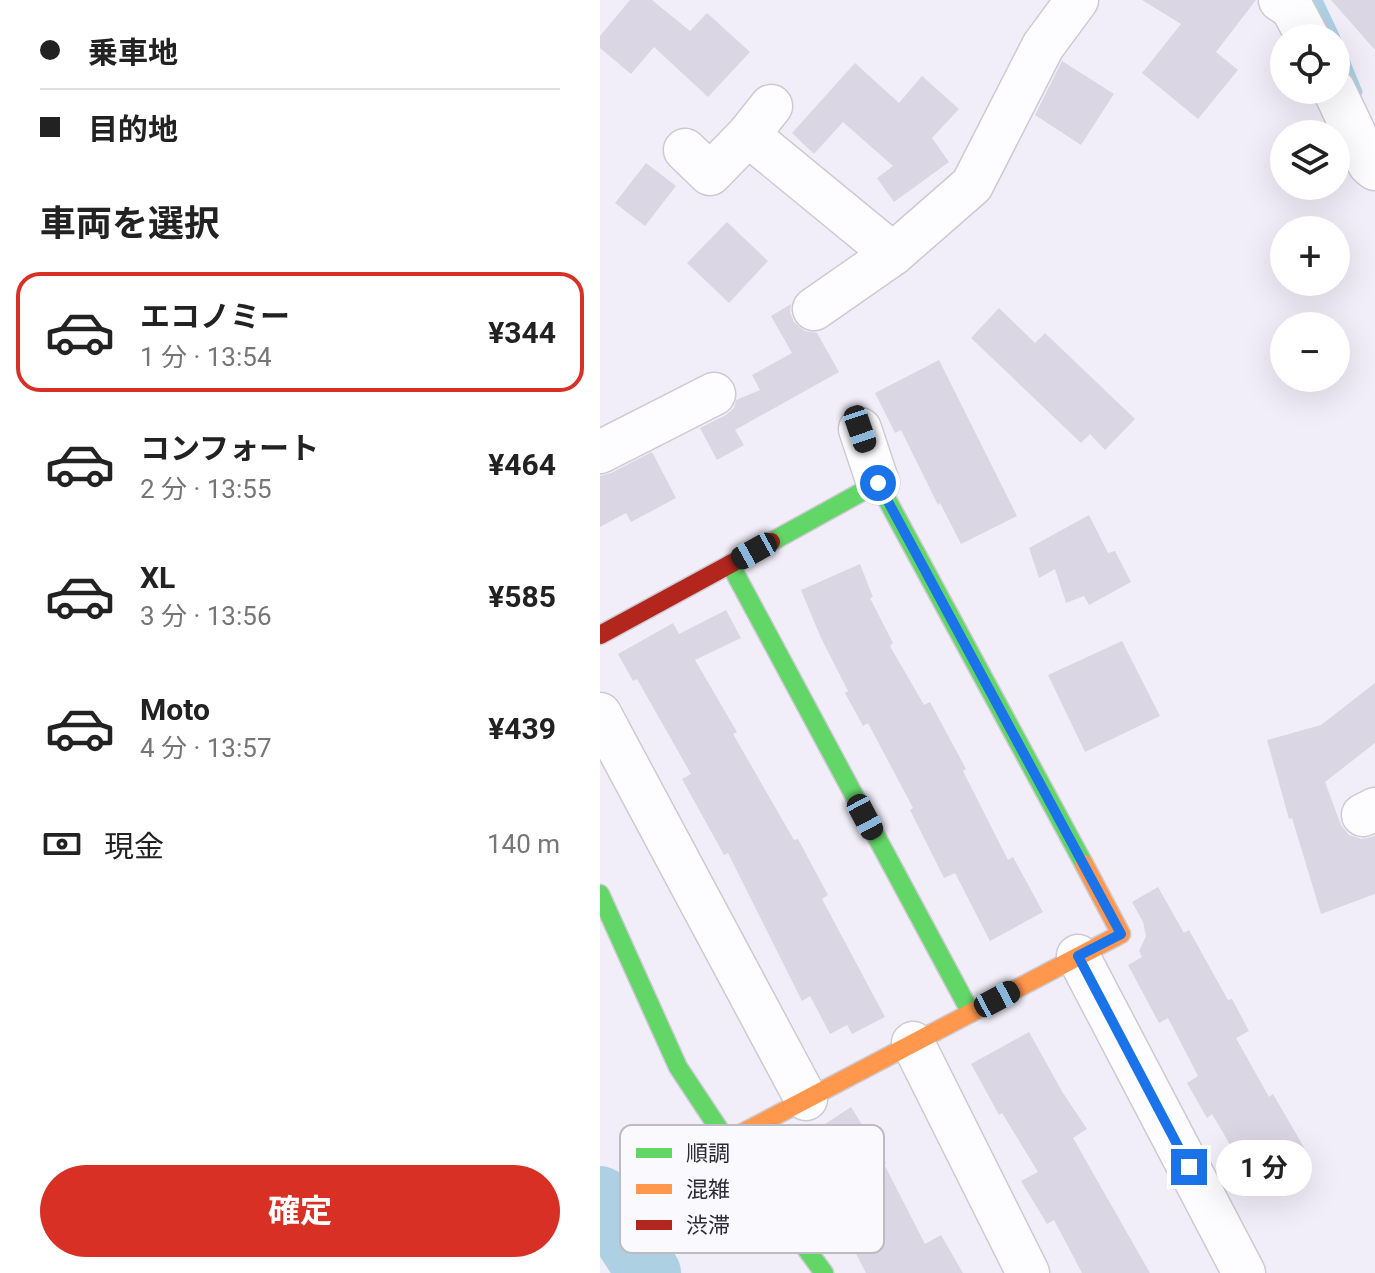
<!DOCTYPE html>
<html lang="ja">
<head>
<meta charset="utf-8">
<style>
	body { margin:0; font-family:Roboto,"Noto Sans JP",sans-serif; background:#f2f2f2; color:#222; height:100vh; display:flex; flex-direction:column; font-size:30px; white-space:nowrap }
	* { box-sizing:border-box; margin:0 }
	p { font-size:26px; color:#767676 }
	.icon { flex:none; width:44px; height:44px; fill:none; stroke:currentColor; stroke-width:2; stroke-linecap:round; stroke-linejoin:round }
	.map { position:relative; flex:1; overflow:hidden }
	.side { display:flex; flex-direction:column; background:#fff; width:600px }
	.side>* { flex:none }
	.top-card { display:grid; align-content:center; height:176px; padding:0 40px; background:#fff }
	.tools { position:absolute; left:670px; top:24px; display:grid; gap:16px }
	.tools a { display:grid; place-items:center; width:80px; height:80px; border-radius:50%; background:#fff; box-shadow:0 8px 32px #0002; font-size:40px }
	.end { position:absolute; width:36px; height:36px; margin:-18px; border:10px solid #1a73e8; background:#fff; box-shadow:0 0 0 4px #fff }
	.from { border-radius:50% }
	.bubble { position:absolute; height:56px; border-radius:28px; background:#fff; box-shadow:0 8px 32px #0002; font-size:26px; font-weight:700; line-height:56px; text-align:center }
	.car { position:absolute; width:24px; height:48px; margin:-24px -12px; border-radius:10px; box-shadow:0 0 6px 2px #0007; background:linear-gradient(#222 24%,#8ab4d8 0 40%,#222 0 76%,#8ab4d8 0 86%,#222 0) }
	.top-card b { display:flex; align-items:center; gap:28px; height:76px; font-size:30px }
	.top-card b+b { border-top:2px solid #e0e0e0 }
	.top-card i { width:20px; height:20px; background:#222 }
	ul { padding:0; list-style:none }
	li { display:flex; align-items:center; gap:24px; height:120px; margin:0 16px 12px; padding:0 24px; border:4px solid transparent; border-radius:24px }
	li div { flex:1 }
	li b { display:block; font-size:30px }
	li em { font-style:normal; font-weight:700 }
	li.on { border-color:#d93025 }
	li>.icon { width:72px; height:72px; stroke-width:1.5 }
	h2 { padding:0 40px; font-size:36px; line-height:96px }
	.pay { display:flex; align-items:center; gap:20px; height:88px; padding:0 40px; font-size:30px }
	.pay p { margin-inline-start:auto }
	.button { display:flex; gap:16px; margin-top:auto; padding:16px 40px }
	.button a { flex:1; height:92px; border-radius:48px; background:#d93025; color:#fff; font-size:32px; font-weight:700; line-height:92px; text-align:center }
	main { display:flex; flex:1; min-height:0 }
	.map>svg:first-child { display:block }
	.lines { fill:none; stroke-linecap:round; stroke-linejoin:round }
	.stream { stroke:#aed0e3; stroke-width:11 }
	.river { stroke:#aed0e3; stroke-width:64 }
	.building { fill:#dbd6e3 }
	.street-casing { stroke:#cdcad4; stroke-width:45 }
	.fast-casing { stroke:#cdcad4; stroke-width:21 }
	.slow-casing { stroke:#cdcad4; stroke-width:21 }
	.jam-casing { stroke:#cdcad4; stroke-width:21 }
	.street { stroke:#fdfcfe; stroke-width:42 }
	.fast { stroke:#63d668; stroke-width:18 }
	.slow { stroke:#ff974d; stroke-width:18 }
	.jam { stroke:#b3261e; stroke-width:18 }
	.route { stroke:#1a73e8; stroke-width:10 }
	.key { fill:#faf9fe; stroke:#bcbbc1; stroke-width:2 }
	.key-label { font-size:22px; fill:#2d2b34 }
</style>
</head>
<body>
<main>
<section class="side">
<div class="top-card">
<b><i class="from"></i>乗車地</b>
<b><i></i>目的地</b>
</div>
<h2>車両を選択</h2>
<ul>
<li class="on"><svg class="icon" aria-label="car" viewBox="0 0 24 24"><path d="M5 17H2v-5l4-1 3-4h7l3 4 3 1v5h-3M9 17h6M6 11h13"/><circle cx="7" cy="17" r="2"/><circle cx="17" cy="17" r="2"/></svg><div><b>エコノミー</b><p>1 分 · 13:54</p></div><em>¥344</em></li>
<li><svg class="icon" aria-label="car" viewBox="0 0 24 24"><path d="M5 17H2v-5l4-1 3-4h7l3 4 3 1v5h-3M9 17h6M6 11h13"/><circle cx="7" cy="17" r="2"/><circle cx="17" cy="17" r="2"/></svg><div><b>コンフォート</b><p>2 分 · 13:55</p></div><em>¥464</em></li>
<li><svg class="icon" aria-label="car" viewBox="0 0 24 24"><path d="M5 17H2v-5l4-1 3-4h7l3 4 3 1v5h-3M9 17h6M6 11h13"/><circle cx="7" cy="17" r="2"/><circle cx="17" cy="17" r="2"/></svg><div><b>XL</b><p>3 分 · 13:56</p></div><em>¥585</em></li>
<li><svg class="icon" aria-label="car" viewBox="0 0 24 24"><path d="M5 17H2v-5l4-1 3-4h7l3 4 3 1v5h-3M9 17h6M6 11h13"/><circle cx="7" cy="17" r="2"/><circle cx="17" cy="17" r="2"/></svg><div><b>Moto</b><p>4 分 · 13:57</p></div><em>¥439</em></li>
</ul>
<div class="pay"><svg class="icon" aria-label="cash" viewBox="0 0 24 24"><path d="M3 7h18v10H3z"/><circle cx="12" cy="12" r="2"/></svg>現金<p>140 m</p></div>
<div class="button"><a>確定</a></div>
</section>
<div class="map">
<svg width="775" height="1273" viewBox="0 0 775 1273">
	<rect width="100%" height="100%" fill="#f1eef9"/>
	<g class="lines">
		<g class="stream">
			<path d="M717 0 735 38"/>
			<path d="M736 41 757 92"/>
		</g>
		<path class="river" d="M0 1198 49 1273"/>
	</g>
	<g class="building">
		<path d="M30 0H52L90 31 107 13 150 52 108 97 54 47 31 74 0 48V36Z"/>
		<path d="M542 0H656L616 52 638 70 598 119 542 73 581 24Z"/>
		<path d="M731 0H775V50Z"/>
		<path d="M462 61 514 94 481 145 435 115Z"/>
		<path d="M255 63 299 103 322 76 359 109 332 138 349 162 294 202 277 178 293 166 243 122 214 154 192 133Z"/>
		<path d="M46 163 76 186 45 226 15 203Z"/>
		<path d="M127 222 168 261 129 303 87 263Z"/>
		<path d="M191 304 190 312 194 322 205 331 217 333 239 372 135 430 144 445 117 460 100 428 126 415 134 408 136 400 160 390 152 375 192 353 171 316Z"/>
		<path d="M399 308 435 343 445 333 535 419 505 450 490 434 481 443 371 338Z"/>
		<path d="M339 360 417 516 361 544 340 503 338 505 301 430 295 433 275 393Z"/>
		<path d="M52 452 76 498 31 522 26 513 0 527V476L11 473Z"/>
		<path d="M489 515 508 553 515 551 531 582 489 605 484 596 466 603 455 569 439 578 429 548Z"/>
		<path d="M260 564 273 597 270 598 293 643 290 646 324 705 330 702 366 769 363 771 408 860 413 857 443 912 390 941 355 873 344 878 310 810 313 808 268 723 263 726 245 693 248 691 221 638 201 590Z"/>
		<path d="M126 610 141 638 95 660 137 732 133 734 194 840 198 839 228 895 222 899 285 1017 252 1034 247 1025 230 1034 210 996 202 1001 128 853 124 855 82 779 91 774 37 679 33 681 18 654 73 623 79 634Z"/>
		<path d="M522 641 560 716 485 752 448 675Z"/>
		<path d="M775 683V743L725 782 741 825 749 835 762 839 775 836V894L721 914 692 818 689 819 667 740 721 725Z"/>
		<path d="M558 887 584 933 589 930 628 1000 632 999 649 1031 636 1038 669 1097 673 1094 709 1156 655 1187 612 1114 607 1118 587 1083 598 1076 568 1018 559 1023 528 965 542 957 539 951 546 936 543 922 532 902Z"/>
		<path d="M429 1032 463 1093 487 1129 473 1138 550 1273H482L454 1220 447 1224 421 1181 438 1172 402 1113 399 1115 371 1064Z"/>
		<path d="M251 1107 286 1163 284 1164 325 1244 341 1235 363 1273H266L234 1211 244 1205 202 1139Z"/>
	</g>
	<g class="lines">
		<g class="street-casing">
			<g id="street">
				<path d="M680 0 692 8 708 38"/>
				<path d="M734 90 769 164 775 169"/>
				<path d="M148 135 171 106"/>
				<path d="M85 150 110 174 148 135 293 254"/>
				<path d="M214 309 293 254 372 185 443 46 477 0"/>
				<path d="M260 429 278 483"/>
				<path d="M0 452 114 394"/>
				<path d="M0 714 206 1099"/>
				<path d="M763 815 775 809"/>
				<path d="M478 956 644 1273"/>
				<path d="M313 1043 428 1273"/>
			</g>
		</g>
		<g class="fast-casing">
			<g id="fast">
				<path d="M171 542 278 483 484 864"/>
				<path d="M130 564 371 1013"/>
				<path d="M0 894 78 1067 127 1141 224 1273"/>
			</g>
		</g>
		<g class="slow-casing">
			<path id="slow" d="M127 1141 521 934 484 864"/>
		</g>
		<g class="jam-casing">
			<path id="jam" d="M0 635 171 542"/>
		</g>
		<use href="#street" class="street"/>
		<use href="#fast" class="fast"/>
		<use href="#slow" class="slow"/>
		<use href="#jam" class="jam"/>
	</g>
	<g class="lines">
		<path class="route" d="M278 483 521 934 478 956 589 1167"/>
	</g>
	<rect x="20" y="1125" width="264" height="128" rx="12" class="key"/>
	<rect x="36" y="1148" width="36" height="10" fill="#63d668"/>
	<rect x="36" y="1184" width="36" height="10" fill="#ff974d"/>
	<rect x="36" y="1220" width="36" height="10" fill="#b3261e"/>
	<g class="key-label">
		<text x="86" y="1161">順調</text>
		<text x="86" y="1197">混雑</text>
		<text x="86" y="1233">渋滞</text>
	</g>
</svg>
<div class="tools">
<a><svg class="icon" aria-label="locate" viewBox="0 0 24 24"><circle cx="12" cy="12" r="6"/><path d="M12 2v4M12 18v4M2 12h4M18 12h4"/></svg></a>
<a><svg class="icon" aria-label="layers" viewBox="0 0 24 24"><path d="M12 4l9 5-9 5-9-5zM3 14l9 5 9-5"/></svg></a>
<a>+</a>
<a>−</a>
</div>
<i class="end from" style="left:278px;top:483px"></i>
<i class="end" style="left:589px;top:1167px"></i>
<div class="bubble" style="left:616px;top:1140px;width:96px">1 分</div>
<i class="car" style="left:260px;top:429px;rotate:161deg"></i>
<i class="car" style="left:154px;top:551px;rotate:241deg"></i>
<i class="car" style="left:265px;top:817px;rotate:152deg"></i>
<i class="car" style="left:397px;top:999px;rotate:62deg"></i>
</div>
</main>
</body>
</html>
